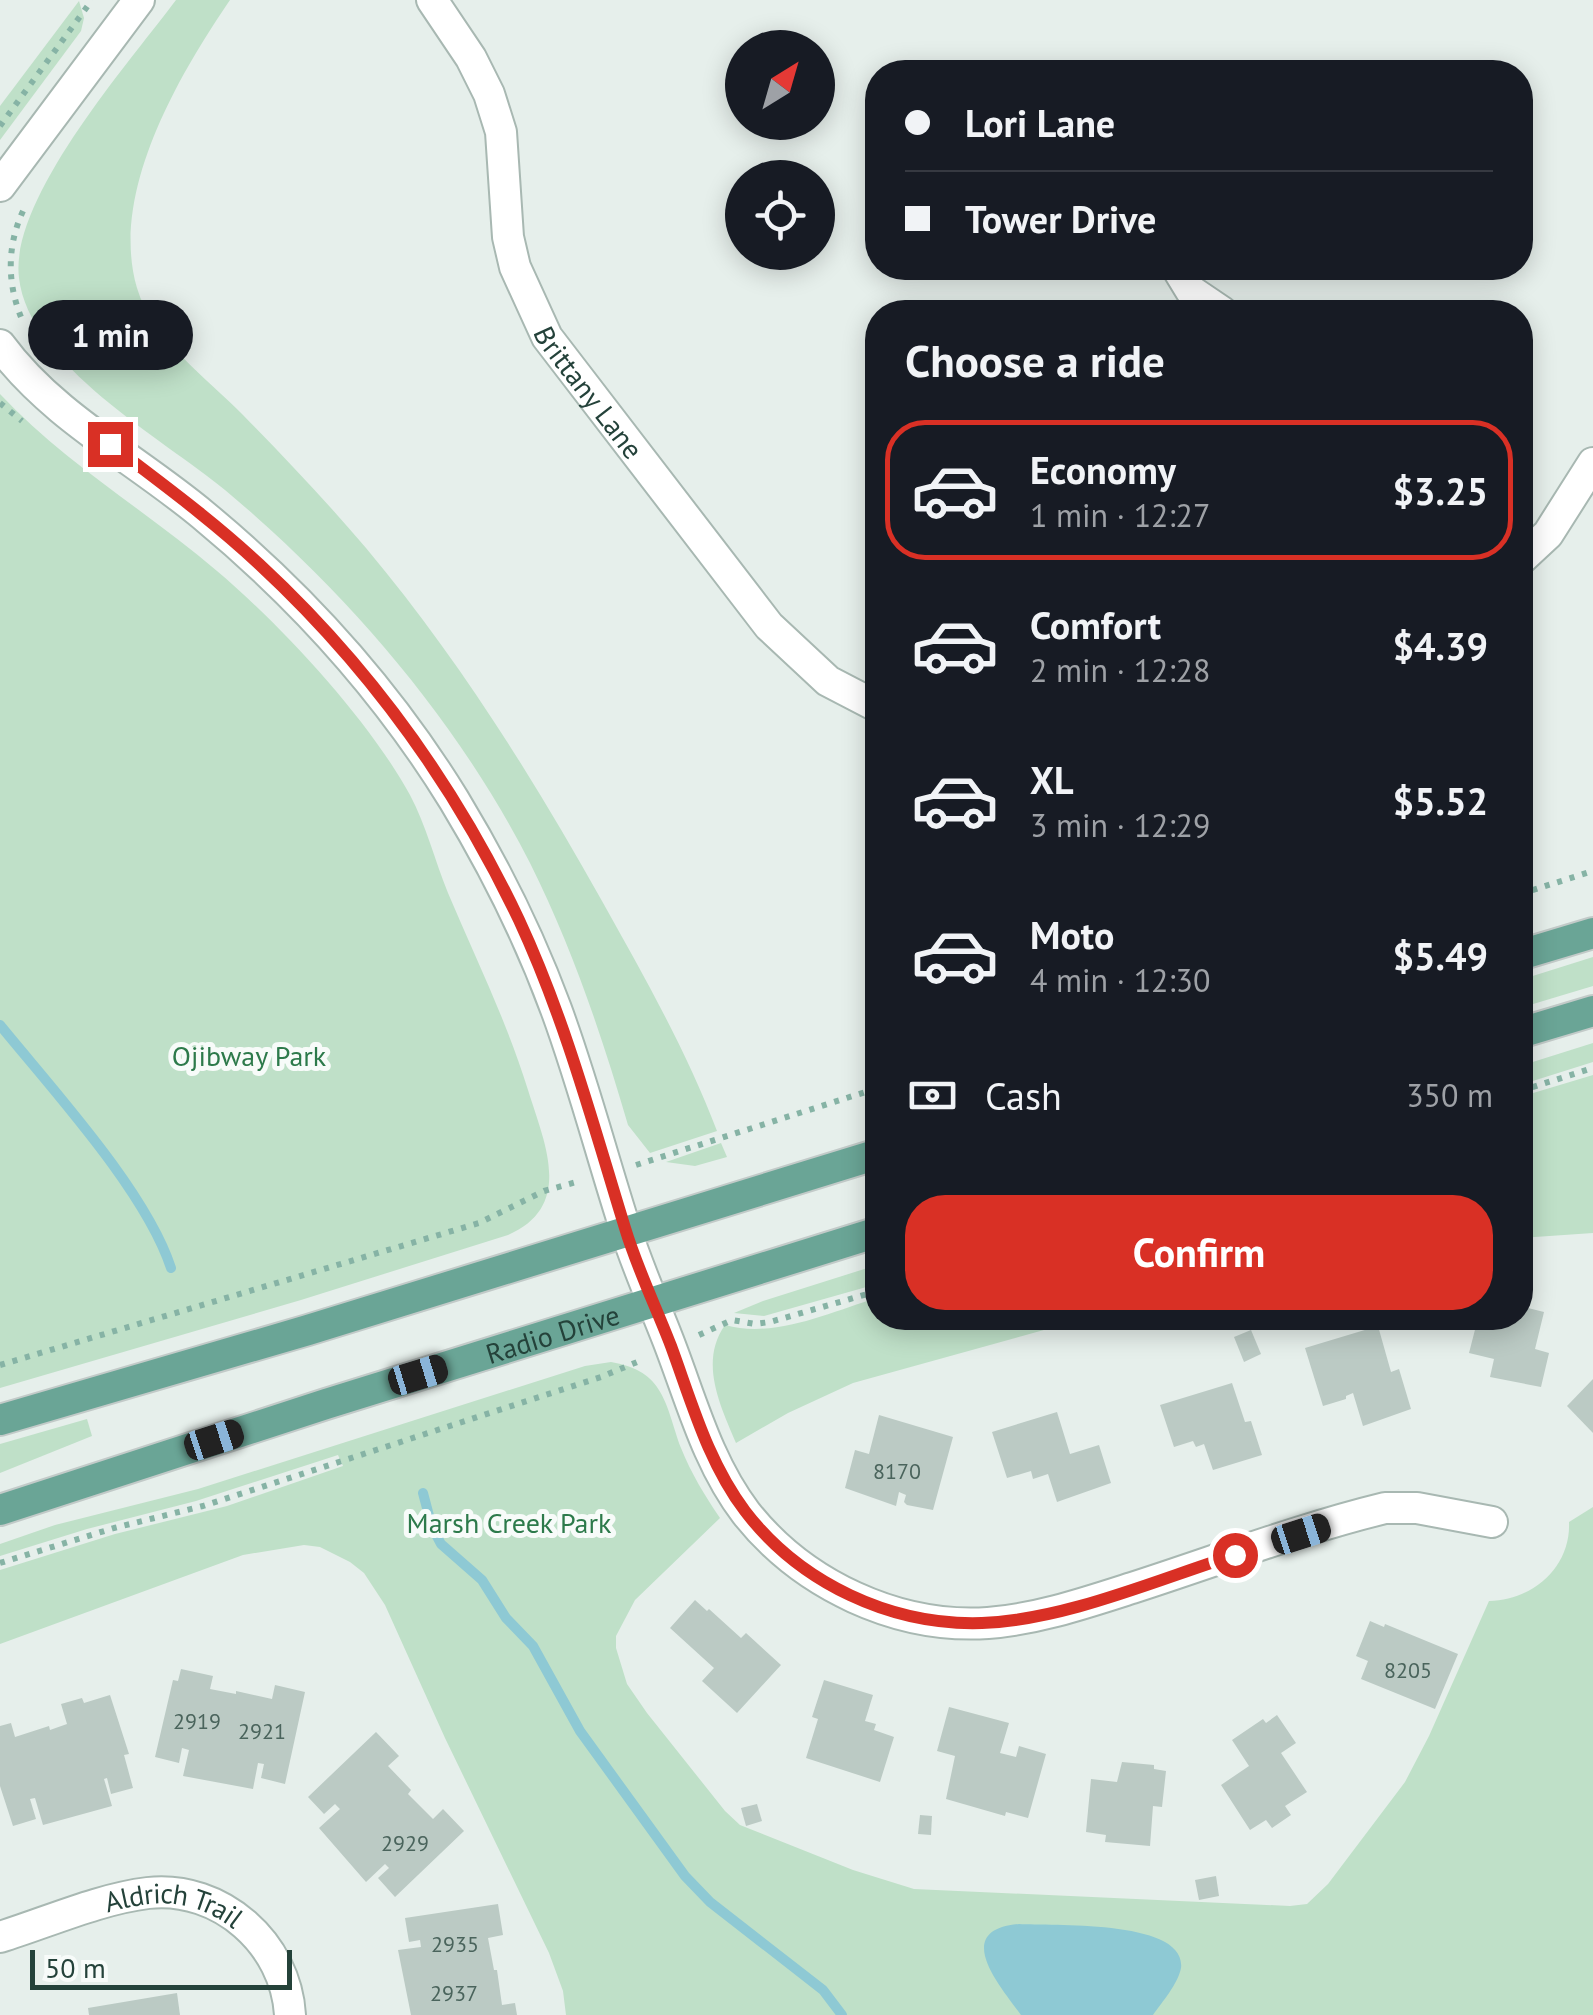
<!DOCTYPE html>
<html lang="en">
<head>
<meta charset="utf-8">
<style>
	body { margin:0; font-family:"PT Sans",sans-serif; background:#20242c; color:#f1f3f6; height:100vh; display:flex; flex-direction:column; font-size:38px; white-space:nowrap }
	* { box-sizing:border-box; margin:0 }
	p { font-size:32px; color:#9ea1a6 }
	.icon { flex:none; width:55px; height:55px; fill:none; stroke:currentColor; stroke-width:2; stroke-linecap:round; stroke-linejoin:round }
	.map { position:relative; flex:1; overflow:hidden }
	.side { position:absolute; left:865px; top:300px; width:668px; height:1030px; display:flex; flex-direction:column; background:#171b24; border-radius:40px; box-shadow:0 5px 25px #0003 }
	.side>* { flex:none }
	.top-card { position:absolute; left:865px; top:60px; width:668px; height:220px; border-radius:40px; box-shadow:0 5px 25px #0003; display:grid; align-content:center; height:220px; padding:0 40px; background:#171b24 }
	.needle { width:65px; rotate:37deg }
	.buttons { position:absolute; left:725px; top:30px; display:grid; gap:20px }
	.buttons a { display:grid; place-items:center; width:110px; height:110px; border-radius:50%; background:#171b24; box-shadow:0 5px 25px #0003; font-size:50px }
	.scale { position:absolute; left:30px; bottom:25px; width:262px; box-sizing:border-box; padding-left:10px; border:5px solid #24423a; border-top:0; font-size:28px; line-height:35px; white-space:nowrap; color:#24423a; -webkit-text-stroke:8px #f7fbf9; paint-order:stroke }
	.end { position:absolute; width:45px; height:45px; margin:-22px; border:12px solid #d93025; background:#fff; box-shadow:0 0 0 5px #fff }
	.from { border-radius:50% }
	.bubble { position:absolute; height:70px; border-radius:35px; background:#171b24; box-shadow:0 5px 25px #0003; font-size:32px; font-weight:600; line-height:70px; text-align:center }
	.car { position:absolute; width:30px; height:60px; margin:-30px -15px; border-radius:12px; box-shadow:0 0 8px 2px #0007; background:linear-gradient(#222 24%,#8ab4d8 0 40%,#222 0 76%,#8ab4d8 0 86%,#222 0) }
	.top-card b { display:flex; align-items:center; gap:35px; height:95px; font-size:38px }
	.top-card b+b { border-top:2px solid #363941 }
	.top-card i { width:25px; height:25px; background:#f1f3f6 }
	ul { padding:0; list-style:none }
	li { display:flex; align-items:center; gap:30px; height:140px; margin:0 20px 15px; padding:0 20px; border:5px solid transparent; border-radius:40px }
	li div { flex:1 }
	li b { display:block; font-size:38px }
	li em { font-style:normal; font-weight:600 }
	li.active { border-color:#d93025 }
	li>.icon { width:90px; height:90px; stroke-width:1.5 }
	h2 { padding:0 40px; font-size:45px; line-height:120px }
	.pay { display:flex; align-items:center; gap:25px; height:110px; padding:0 40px; font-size:38px }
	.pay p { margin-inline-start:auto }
	.action { display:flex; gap:20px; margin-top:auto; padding:20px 40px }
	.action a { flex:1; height:115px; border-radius:40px; background:#d93025; color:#fff; font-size:40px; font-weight:600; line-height:115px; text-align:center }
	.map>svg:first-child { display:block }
	.green { fill:#bfe0c8 }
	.water { fill:#8ec9d4 }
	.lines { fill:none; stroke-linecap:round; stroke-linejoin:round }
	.stream { stroke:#8ec9d4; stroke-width:10 }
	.building { fill:#bbcac4 }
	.minor-casing { stroke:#a8b8b2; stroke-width:34 }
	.major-casing { stroke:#c2cac8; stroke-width:34 }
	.path { stroke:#86b3a5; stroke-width:6; stroke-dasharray:5 8; stroke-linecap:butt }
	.minor { stroke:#fff; stroke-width:30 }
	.major { stroke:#6aa596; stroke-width:30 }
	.route { stroke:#d93025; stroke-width:12 }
	.labels { text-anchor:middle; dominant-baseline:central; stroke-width:10; stroke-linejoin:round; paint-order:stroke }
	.number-label { font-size:22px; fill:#4a645c }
	.street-label { font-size:28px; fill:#24423a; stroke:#f7fbf9 }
	.park-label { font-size:28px; fill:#2d7a4b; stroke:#f7fbf9 }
</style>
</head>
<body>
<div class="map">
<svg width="1593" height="2015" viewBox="0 0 1593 2015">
	<rect width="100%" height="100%" fill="#e6efeb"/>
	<g class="green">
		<path d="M176 0H230C179 75 109 193 137 288 152 339 207 378 243 415 285 458 327 502 366 548 458 658 532 776 602 901 644 976 686 1050 717 1131L650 1153 628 1125C602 1036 572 947 530 863 457 720 348 593 225 490 162 438 29 365 19 278 9 199 129 63 176 0Z"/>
		<path d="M79 1 84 18 81 31 0 140V106Z"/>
		<path d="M0 394C63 462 147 511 217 571 282 626 369 720 410 795 426 825 435 861 448 893 476 959 507 1022 528 1090 544 1142 575 1206 508 1235L301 1300 0 1388Z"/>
		<path d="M1593 957V986L1520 1008V980Z"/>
		<path d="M1593 1043V1062L1520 1085V1066Z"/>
		<path d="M1593 1075V1233L1520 1238V1097Z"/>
		<path d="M721 1143 727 1157 695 1166 666 1162Z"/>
		<path d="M877 1265V1284L764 1316 734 1313 763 1301Z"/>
		<path d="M877 1298 878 1318H1087L853 1383 788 1413 736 1443C720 1405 699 1362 725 1325 775 1339 830 1312 877 1298Z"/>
		<path d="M611 1362C665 1371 665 1404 681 1448 691 1473 705 1496 720 1518L635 1600 616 1636V1648L627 1684 647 1713 725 1811 740 1825 853 1870 914 1889 1290 1906 1307 1904 1328 1884 1405 1782 1429 1736 1489 1601C1533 1600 1571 1567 1569 1522L1593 1507V2015H566L563 1991 549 1953 445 1738 385 1605 364 1573 350 1562 320 1547 304 1545 243 1555 0 1644V1570L115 1534 227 1506 343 1466 338 1455 196 1501 87 1529 0 1556V1544L55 1525 198 1489 585 1366Z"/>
		<path d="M87 1419 92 1436 0 1473V1444Z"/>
	</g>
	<path class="water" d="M1019 1924C1050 1926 1187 1919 1181 1968 1178 1984 1162 2002 1153 2015H1021C1001 1987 950 1930 1019 1924Z"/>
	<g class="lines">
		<g class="stream">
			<path d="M0 1025C52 1089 146 1191 171 1268"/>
			<path d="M423 1493 432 1527 441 1544 482 1580 506 1618 533 1646 580 1731 685 1876 710 1902 823 1990 842 2015"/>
		</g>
	</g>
	<g class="building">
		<path d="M1520 1306 1544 1312 1535 1349 1549 1353 1541 1387 1490 1377 1494 1359 1469 1353 1478 1318H1520Z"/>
		<path d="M1378 1326 1391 1372 1399 1369 1411 1409 1363 1426 1353 1393 1346 1396V1399L1323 1406 1305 1348Z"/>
		<path d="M1251 1330 1261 1354 1244 1362 1234 1337Z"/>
		<path d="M1593 1379V1433L1567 1406Z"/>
		<path d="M1232 1383 1245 1422 1251 1421 1262 1455 1213 1470 1204 1444 1196 1447 1193 1441 1174 1447 1160 1405Z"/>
		<path d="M1057 1412 1070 1454 1099 1445 1111 1483 1057 1502 1048 1474 1033 1479 1031 1471 1007 1478 992 1432Z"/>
		<path d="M879 1415 953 1437 933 1510 907 1505 904 1502 906 1495 899 1492 896 1506 845 1488 855 1450 869 1454Z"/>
		<path d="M695 1600 707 1611 709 1609 741 1638 746 1633 781 1665 737 1713 702 1681 714 1668 670 1628Z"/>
		<path d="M1370 1621 1384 1627 1385 1624 1458 1654 1435 1709 1361 1679 1368 1661 1356 1656Z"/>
		<path d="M181 1669 213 1676 210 1689 236 1694V1691L272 1699 275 1685 305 1692 285 1784 261 1778 264 1764 258 1763 253 1789 183 1776 189 1750 182 1748 179 1763 155 1757 173 1680 178 1681Z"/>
		<path d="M824 1680 873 1695 865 1721 876 1724 874 1730 894 1737 880 1782 806 1758 818 1719 812 1717Z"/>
		<path d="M110 1695 129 1754 124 1755 133 1788 111 1794 107 1778 104 1779 112 1806 43 1825 35 1798 30 1799 36 1819 13 1826 0 1786V1726L11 1723 15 1737 49 1726 50 1730 67 1724 61 1704 82 1698 84 1703Z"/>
		<path d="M949 1707 1009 1723 1000 1753 1016 1757 1019 1746 1046 1754 1028 1818 1006 1812 1005 1816 946 1799 955 1756 937 1751Z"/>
		<path d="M1277 1715 1296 1743 1281 1753 1307 1792 1285 1806 1291 1815 1272 1828 1266 1820 1250 1830 1221 1785 1249 1766 1232 1740 1263 1719 1266 1723Z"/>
		<path d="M376 1732 399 1756 388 1766 411 1790 408 1794 433 1819 443 1809 464 1831 395 1897 378 1878 389 1868 385 1864 366 1882 319 1828 340 1809 335 1804 324 1814 308 1797Z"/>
		<path d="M1122 1762 1154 1765V1769L1166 1771 1162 1807 1153 1806 1150 1846 1105 1842 1106 1835 1086 1832 1091 1779 1117 1782Z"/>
		<path d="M757 1804 762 1821 746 1826 741 1808Z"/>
		<path d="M920 1815 932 1816 931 1835 918 1834Z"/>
		<path d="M1216 1876 1219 1896 1199 1900 1195 1880Z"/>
		<path d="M498 1904 503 1935 488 1938 494 1970H497L502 2005 515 2003 517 2015H411L398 1950 421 1947 420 1940 409 1942 405 1918Z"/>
		<path d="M177 1993 180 2015H89L88 2008Z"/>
	</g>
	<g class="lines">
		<g class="minor-casing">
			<g id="minor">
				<path id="s1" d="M432 0 471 58 489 94 501 132 508 237 515 267 547 337 769 626 828 681 878 707"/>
				<path d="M0 186 139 0"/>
				<path d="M1177 268 1191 291 1222 312"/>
				<path d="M0 345C52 416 136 459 203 515 301 596 387 691 454 800 494 866 529 936 556 1009 583 1082 602 1157 626 1231 638 1268 654 1304 668 1340 691 1399 707 1462 746 1513 803 1585 897 1629 988 1623 1038 1619 1085 1603 1132 1588 1216 1561 1299 1529 1385 1508H1417L1492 1522"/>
				<path d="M1520 560 1548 534 1593 463"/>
				<path id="s2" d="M0 1937C48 1922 99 1899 148 1893 221 1885 286 1944 290 2015"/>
			</g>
		</g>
		<g class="major-casing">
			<g id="major">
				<path d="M1520 955 1593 933"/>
				<path d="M1520 1033 1593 1011"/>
				<path d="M0 1420 308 1330 878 1154"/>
				<path id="s3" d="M0 1510 326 1404 878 1232"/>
			</g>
		</g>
		<g class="path">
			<path d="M0 126 92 0"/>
			<path d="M23 211C6 248 7 287 24 324"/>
			<path d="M0 403 22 421"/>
			<path d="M1520 894 1593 871"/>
			<path d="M1520 1091 1593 1068"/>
			<path d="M636 1165 878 1088"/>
			<path d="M699 1335 732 1320 755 1324 770 1322 878 1291"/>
			<path d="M0 1365 479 1223 544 1191 580 1181"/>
			<path d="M0 1563 114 1528 203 1506 601 1377 642 1360"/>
		</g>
		<use href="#minor" class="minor"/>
		<use href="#major" class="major"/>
	</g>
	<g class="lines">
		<path class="route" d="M110 444C161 483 212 520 259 564 368 665 455 785 519 920 565 1019 593 1124 625 1228 637 1268 656 1307 671 1346 692 1403 708 1462 745 1511 800 1583 891 1626 982 1623 1065 1620 1156 1580 1235 1555"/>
	</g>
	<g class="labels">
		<g class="number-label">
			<text x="897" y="1471">8170</text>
			<text x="1408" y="1670">8205</text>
			<text x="197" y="1721">2919</text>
			<text x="262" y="1731">2921</text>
			<text x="405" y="1843">2929</text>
			<text x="455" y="1944">2935</text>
			<text x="454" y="1993">2937</text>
		</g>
		<g class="street-label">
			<text stroke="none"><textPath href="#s1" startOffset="432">Brittany Lane</textPath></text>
			<text stroke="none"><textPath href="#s3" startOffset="580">Radio Drive</textPath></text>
			<text stroke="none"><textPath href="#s2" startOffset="182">Aldrich Trail</textPath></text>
		</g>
		<g class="park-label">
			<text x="249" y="1055">Ojibway Park</text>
			<text x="509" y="1522">Marsh Creek Park</text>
		</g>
	</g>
</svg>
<div class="buttons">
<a><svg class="needle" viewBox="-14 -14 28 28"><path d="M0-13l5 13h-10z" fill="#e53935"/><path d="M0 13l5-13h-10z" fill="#9ea1a6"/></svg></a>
<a><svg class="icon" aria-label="locate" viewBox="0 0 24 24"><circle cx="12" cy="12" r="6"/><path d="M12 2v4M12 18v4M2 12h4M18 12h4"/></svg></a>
</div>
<div class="scale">50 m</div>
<i class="end from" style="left:1235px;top:1555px"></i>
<i class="end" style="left:110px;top:444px"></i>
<div class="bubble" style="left:28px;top:300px;width:165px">1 min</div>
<i class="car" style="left:418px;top:1375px;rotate:73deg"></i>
<i class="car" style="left:214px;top:1440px;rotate:72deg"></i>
<i class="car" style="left:1301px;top:1534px;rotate:72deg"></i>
<div class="top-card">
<b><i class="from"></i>Lori Lane</b>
<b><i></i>Tower Drive</b>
</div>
<section class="side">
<h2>Choose a ride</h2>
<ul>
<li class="active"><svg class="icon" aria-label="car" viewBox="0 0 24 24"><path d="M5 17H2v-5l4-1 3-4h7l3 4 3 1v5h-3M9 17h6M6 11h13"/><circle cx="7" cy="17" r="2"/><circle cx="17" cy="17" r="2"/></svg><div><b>Economy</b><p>1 min · 12:27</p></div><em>$3.25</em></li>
<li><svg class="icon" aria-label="car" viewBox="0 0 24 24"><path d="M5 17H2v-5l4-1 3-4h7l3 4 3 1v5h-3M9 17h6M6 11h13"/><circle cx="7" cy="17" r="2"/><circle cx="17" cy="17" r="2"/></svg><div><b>Comfort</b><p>2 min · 12:28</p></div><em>$4.39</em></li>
<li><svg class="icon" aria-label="car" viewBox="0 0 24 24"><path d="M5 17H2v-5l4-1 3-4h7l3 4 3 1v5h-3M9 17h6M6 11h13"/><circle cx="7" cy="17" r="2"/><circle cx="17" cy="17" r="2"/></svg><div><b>XL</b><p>3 min · 12:29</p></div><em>$5.52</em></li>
<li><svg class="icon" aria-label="car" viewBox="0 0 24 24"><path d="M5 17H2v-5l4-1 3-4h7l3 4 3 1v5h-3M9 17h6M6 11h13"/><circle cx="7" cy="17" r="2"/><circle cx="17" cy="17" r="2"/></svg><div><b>Moto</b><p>4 min · 12:30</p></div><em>$5.49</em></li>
</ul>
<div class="pay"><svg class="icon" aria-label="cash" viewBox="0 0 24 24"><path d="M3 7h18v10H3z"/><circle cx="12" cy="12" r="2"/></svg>Cash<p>350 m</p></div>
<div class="action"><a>Confirm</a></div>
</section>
</div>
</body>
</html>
